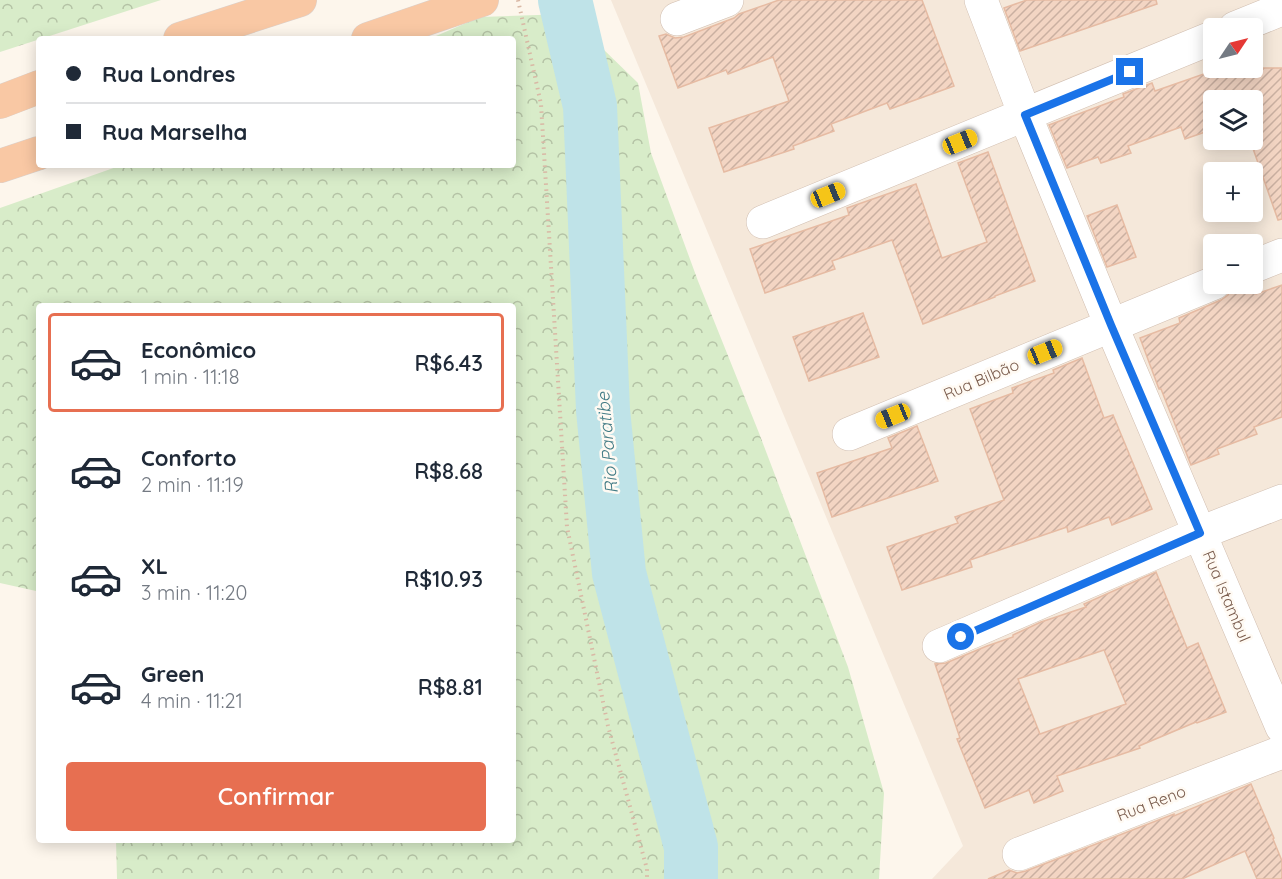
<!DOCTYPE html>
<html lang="pt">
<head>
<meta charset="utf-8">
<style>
	body { margin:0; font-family:Quicksand,sans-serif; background:#f6f6f7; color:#1f2937; height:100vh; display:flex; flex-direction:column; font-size:22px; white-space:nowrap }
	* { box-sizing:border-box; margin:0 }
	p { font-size:20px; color:#747a83 }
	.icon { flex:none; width:33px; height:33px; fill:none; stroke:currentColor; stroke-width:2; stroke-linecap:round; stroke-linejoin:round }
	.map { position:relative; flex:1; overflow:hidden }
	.panel { position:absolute; left:36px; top:303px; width:480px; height:540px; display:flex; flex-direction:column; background:#fff; border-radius:6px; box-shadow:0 3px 15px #0003 }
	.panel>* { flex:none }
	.hud { position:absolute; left:36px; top:36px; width:480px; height:132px; border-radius:6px; box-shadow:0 3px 15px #0003; display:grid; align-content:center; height:132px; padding:0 30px; background:#fff }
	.needle { width:39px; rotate:55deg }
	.buttons { position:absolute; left:1203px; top:18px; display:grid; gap:12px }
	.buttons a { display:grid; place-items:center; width:60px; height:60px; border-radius:6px; background:#fff; box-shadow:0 3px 15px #0003; font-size:30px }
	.end { position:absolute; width:27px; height:27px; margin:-14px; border:8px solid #1a73e8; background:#fff; box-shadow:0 0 0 3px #fff }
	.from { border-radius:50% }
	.car { position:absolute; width:18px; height:36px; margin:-18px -9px; border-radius:8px; box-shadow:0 0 4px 2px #0007; background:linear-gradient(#f5c518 24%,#345 0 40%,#f5c518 0 76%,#345 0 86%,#f5c518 0) }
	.hud b { display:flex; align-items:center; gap:21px; height:57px; font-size:22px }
	.hud b+b { border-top:2px solid #e0e1e3 }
	.hud i { width:15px; height:15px; background:#1f2937 }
	ul { padding:10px 0 0; list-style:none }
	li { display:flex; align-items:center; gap:18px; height:99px; margin:0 12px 9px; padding:0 18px; border:3px solid transparent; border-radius:6px }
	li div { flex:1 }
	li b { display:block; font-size:22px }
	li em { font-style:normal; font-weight:600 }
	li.selected { border-color:#e76f51 }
	li>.icon { width:54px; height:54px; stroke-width:1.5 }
	.cta { display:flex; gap:12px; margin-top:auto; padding:12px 30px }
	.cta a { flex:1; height:69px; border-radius:6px; background:#e76f51; color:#fff; font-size:24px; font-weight:600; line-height:69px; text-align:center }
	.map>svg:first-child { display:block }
	.residential { fill:#f5e8da; fill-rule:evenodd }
	.forest { fill:url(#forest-crowns) }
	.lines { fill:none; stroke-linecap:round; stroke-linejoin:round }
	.river { stroke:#bfe3e8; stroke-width:54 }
	.building { fill:url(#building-hatch); stroke:#e6bba3; stroke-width:1.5; fill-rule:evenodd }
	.minor-casing { stroke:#d1beb0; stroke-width:34 }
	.trunk-casing { stroke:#dad1cd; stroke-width:34 }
	.path { stroke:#d9b8a5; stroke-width:4; stroke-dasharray:1.5 4.5; stroke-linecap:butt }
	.minor { stroke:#fff; stroke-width:33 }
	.trunk { stroke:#f9c8a4; stroke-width:33 }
	.route { stroke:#1a73e8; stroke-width:8 }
	.labels { text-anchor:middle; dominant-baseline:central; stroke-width:5; stroke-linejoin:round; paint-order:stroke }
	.street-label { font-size:16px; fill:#7a5c4d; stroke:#fffaf3 }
	.water-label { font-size:18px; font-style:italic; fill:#437c86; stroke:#fffaf3 }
</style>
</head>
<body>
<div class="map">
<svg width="1282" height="879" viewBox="0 0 1282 879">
	<defs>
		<pattern id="forest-crowns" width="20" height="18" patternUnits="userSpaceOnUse" patternTransform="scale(1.5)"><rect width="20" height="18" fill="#d8ecc9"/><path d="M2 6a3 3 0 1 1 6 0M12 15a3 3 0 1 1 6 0" fill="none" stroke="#b4c2a5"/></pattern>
		<pattern id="building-hatch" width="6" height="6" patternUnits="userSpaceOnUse" patternTransform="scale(1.5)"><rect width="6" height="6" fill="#f3d5c3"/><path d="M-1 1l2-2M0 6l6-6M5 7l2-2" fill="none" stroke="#cab0a1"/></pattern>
	</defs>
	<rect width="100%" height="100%" fill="#fdf6ec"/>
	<path class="residential" d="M611 0H1282V879H932L963 846ZM1214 28H1252V68H1214ZM1214 100H1252V140H1214ZM1214 172H1252V212H1214ZM1214 244H1252V284H1214Z"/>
	<g class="forest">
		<path d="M0 0H161L0 52Z"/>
		<path d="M567 14 638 83 651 153 698 281 759 433 848 667 884 793 879 879H117L116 840H513V306H39V596L36 591 0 583V208L122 165H513V39H429L480 17Z"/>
	</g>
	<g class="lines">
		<path class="river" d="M565 0 590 106 603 410 619 573 691 847V879"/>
	</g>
	<g class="building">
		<path d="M779 0H922L954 86 890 109 887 103 831 124 834 131 793 146 794 149 724 172 709 128 789 101 773 57 728 74 726 70 678 88 659 36 666 34 675 38 684 37 734 18 739 14Z"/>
		<path d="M1027 0H1156L1157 4 1020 51 1004 8Z"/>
		<path d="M1221 68H1282V219L1278 220 1250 140H1252V100H1214V129L1185 139 1181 127 1128 146 1131 153 1101 163 1098 157 1067 168 1049 125 1124 97 1123 94 1152 83 1155 91Z"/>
		<path d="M988 152 1035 281 995 296V297L923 324 892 240 832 261 835 269 765 293 750 249 849 215 847 208 916 184 942 258 987 242 958 163Z"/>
		<path d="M1117 205 1136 257 1107 267 1087 216Z"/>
		<path d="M1244 284 1253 285 1256 294 1282 285V417L1254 427 1257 434 1217 449 1219 454 1191 465 1161 389H1159L1140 338 1180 323 1179 318 1221 300 1228 295 1231 288Z"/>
		<path d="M863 313 879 357 809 381 793 337Z"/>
		<path d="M1082 358 1104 418 1113 415 1152 509 1112 525 1109 517 1068 532 1067 527 970 560 972 567 902 590 887 547 958 523 955 517 1004 500 970 409 1013 393 1012 388 1054 373 1053 370Z"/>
		<path d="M917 426 938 481 832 517 817 473 892 448 888 438Z"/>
		<path d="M1156 572 1187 648 1198 643 1226 712 1197 723 1196 722 1139 746 1140 748 1057 776 1063 791 1034 803 1029 790 985 808 957 739 960 738 935 664 946 663 987 646 1013 637V635L1041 622 1086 607 1084 604ZM1104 650 1126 704 1040 734 1018 679Z"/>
		<path d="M1251 784 1274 838 1273 839 1282 861V879H1257L1245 851 1182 879H988L1009 870 1017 873 1026 871 1174 814V816Z"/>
	</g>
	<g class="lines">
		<g class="minor-casing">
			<g id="minor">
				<path d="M981 0 1025 115 1111 325 1282 727"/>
				<path d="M677 19 727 0"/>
				<path d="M1235 28 1282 9"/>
				<path d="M763 222 1214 37"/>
				<path d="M1252 267 1282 255"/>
				<path d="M849 434 1214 283"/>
				<path d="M939 646 1200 533 1282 501"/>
				<path d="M1019 854 1282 752"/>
			</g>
		</g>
		<g class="trunk-casing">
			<g id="trunk">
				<path d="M180 39 300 0"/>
				<path d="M368 39 482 0"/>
				<path d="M0 102 39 87"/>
				<path d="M0 166 39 153"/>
			</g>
		</g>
		<path class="path" d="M518 0 541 104 567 527 608 726 647 869V879"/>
		<use href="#minor" class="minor"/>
		<use href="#trunk" class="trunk"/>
	</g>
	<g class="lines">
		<path class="route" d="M961 637 1200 533 1111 325 1025 115 1130 72"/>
	</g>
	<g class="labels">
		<g class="street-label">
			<text transform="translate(981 379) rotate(-23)">Rua Bilbão</text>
			<text transform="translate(1227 596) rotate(67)">Rua Istambul</text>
			<text transform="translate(1151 803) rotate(-21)">Rua Reno</text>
		</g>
		<g class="water-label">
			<text transform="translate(607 443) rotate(-95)">Rio Paratibe</text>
		</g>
	</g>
</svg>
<div class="buttons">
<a><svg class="needle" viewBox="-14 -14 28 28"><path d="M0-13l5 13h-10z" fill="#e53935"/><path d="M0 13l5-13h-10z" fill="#747a83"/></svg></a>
<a><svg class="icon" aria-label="layers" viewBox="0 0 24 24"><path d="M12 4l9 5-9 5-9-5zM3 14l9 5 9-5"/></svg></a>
<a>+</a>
<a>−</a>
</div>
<i class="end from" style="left:961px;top:637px"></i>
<i class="end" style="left:1130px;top:72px"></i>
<i class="car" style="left:960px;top:142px;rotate:68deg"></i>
<i class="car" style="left:828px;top:195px;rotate:68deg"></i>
<i class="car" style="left:1045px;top:352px;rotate:68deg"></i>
<i class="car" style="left:893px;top:416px;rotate:248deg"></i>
<div class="hud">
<b><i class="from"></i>Rua Londres</b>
<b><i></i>Rua Marselha</b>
</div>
<section class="panel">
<ul>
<li class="selected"><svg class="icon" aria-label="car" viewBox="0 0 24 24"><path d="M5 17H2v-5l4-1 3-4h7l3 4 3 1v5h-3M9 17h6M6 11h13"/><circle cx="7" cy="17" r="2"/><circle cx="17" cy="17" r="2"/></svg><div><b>Econômico</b><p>1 min · 11:18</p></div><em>R$6.43</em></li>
<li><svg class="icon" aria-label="car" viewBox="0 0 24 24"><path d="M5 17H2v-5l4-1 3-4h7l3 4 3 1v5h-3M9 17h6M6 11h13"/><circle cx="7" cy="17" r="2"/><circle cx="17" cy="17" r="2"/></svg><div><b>Conforto</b><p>2 min · 11:19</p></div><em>R$8.68</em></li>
<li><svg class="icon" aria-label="car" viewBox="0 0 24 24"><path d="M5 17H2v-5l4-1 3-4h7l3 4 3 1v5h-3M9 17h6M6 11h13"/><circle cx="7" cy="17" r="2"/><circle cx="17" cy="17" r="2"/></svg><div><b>XL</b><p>3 min · 11:20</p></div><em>R$10.93</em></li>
<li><svg class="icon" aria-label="car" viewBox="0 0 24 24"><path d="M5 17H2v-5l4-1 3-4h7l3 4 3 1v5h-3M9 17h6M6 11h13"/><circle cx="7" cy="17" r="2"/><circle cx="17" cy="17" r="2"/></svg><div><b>Green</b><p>4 min · 11:21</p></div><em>R$8.81</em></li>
</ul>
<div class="cta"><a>Confirmar</a></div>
</section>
</div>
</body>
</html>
